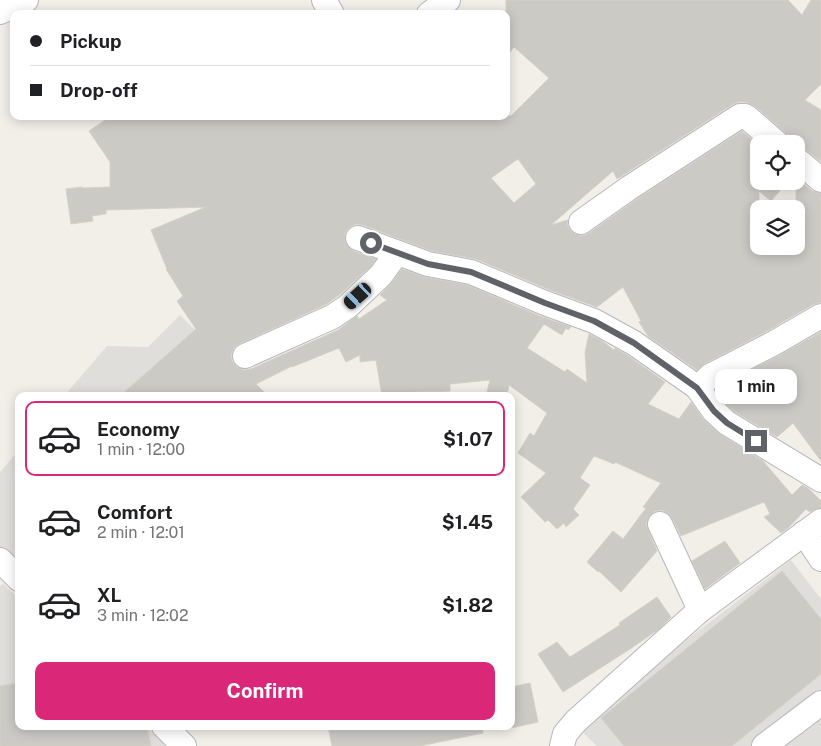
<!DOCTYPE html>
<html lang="en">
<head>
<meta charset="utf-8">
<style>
	body { margin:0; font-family:"Public Sans",sans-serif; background:#f2f2f2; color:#202124; height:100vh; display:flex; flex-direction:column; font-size:19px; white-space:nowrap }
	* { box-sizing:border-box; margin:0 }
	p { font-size:16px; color:#757577 }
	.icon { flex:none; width:28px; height:28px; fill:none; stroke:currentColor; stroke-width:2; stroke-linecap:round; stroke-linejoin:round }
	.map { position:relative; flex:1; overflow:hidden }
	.sheet { position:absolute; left:15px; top:392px; width:500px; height:338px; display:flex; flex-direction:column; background:#fff; border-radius:10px; box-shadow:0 2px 12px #0003 }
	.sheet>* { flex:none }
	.hud { position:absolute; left:10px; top:10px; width:500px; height:110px; border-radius:10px; box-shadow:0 2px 12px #0003; display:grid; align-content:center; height:110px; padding:0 20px; background:#fff }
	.tools { position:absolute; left:750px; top:135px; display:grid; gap:10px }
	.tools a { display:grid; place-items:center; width:55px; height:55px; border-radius:10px; background:#fff; box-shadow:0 2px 12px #0003; font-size:25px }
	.end { position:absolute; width:22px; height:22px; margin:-11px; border:6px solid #5f6368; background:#fff; box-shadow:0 0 0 2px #fff }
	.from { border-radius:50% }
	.bubble { position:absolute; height:35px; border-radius:10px; background:#fff; box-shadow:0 2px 12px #0003; font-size:16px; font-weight:700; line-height:35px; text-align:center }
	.car { position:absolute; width:15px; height:30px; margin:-15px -8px; border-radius:6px; box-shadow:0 0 4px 1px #0007; background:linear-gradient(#222 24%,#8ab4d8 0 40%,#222 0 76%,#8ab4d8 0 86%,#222 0) }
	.hud b { display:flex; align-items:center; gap:18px; height:48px; font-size:19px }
	.hud b+b { border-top:1px solid #e0e0e0 }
	.hud i { width:12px; height:12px; background:#202124 }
	ul { padding:9px 0 0; list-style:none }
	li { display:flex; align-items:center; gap:15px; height:75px; margin:0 10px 8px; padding:0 10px; border:2px solid transparent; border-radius:10px }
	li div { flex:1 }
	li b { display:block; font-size:19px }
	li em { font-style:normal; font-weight:700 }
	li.active { border-color:#db2777 }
	li>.icon { width:45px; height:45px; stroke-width:1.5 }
	.action { display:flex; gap:10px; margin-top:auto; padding:10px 20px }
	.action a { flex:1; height:58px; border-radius:10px; background:#db2777; color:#fff; font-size:20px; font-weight:700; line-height:58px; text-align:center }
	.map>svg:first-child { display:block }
	.industrial { fill:#e0deda }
	.building { fill:#cccac5; stroke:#d6d1c6; fill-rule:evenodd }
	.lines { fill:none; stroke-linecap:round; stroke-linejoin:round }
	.minor-casing { stroke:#b5b8bc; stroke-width:26 }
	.minor { stroke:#fff; stroke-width:24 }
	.route { stroke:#5f6368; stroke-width:6 }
</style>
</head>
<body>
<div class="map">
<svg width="821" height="746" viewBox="0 0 821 746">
	<rect width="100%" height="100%" fill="#f1efe8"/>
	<g class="industrial">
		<path d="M180 315 262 396H64L107 346 148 347Z"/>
		<path d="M19 450V570L0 551V472Z"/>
		<path d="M791 560 821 599V746H597L575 725Z"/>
		<path d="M3 584 19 599V726H146L166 746H0V586Z"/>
	</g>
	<g class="building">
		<path d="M506 0H788L802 15 811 0H821V84L805 100 821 110V162L804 148 796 146V144H791V139L787 134 756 107 746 102H739L733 104 617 179 613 171 551 225 568 220 567 224 570 230 575 234 582 236 589 233 637 199 742 131 759 146V181H788L771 201 759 191V246H796V177L812 191 821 193V302L814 304 767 331 704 364 697 370 648 336 639 322 641 321 623 287 597 307 550 290 476 259 432 251 363 225 356 224 350 227 345 233V241L348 247 353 251 376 259 371 266 338 296 325 305 239 344 234 348 231 355 232 361 237 367 244 370 251 369 338 330 357 316 359 319 387 300 380 295 392 283 402 269 425 277 467 285 540 316 571 327 568 330 566 328 562 335 544 324 527 348 565 372 567 369 587 383 585 352 589 334 602 341 614 350 615 348 627 355 665 382 648 404 679 419 691 402 703 419 718 433 763 461 792 495 802 485 809 489 821 501V508L813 510 810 512 806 509 788 528 781 533 764 517 770 514 764 502 681 536 672 518 668 513 662 510 655 511 649 517 646 523 648 530 657 551 621 592 599 571 598 572 587 562 613 531 623 539 646 508 643 507 661 483 615 462 614 464 594 456 580 478 590 485 573 509 579 515 566 527 564 523 557 529 548 520 545 522 521 497 546 473 518 453 530 433 534 436 547 413 509 385 507 396H486L490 380 450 384V391L414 392 417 396H382L376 360 360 362V355L346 362 339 348 292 367V366L256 384 268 396H120L196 329 177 301 183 296 166 269H167L151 230 206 207 106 210V214L92 216 93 221 71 224 66 189 82 187 83 188 110 187V162L89 131 111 116H511L549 78 514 47 506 57ZM518 159 536 184 514 203 491 178Z"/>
		<path d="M821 332V461L793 423 777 437 735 412 724 402 716 390 718 387 780 355Z"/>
		<path d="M725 541 740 563 705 589 692 561Z"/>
		<path d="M782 571 821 619V674L732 746H624L601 718Z"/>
		<path d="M657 597 671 617 659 629 630 649 563 692 538 654 557 642 570 657 620 625 619 623Z"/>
		<path d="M19 683V726H137V729L147 727 151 746H0V686Z"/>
		<path d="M530 683 538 722 511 728V687Z"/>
		<path d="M328 726H482L483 733 420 746H332Z"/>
	</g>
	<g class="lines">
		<g class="minor-casing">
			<g id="minor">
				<path d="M324 0 332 14"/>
				<path d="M0 12 26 0"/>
				<path d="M429 14 448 0"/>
				<path d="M796 159 821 180"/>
				<path d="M581 222 629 188 740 116H745L748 118 778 144"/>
				<path d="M358 238 428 264 471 272 545 303 594 321 634 343 697 387"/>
				<path d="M821 316 774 343 710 376 701 385 697 387 714 411 727 423 821 480"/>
				<path d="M245 356 332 317 347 307 381 275 397 253"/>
				<path d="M660 524 700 610"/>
				<path d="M804 533 821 559"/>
				<path d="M0 560 19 579"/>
				<path d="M164 726 184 746"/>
				<path d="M562 746 565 734 576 721 700 610 821 521"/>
				<path d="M764 746 821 703"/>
			</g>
		</g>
		<use href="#minor" class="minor"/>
	</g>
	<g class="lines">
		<path class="route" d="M371 243 428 264 471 272 545 303 594 321 634 343 697 388 714 411 727 423 756 441"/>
	</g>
</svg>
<div class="tools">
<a><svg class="icon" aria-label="locate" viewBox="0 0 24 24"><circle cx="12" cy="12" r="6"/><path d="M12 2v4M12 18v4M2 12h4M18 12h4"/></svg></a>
<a><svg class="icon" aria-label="layers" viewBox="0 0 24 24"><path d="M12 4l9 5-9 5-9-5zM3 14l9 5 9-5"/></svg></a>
</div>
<i class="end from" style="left:371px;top:243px"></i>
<i class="end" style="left:756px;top:441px"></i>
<div class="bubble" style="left:715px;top:369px;width:82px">1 min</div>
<i class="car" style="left:358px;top:296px;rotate:228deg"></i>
<div class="hud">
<b><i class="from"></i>Pickup</b>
<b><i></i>Drop-off</b>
</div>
<section class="sheet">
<ul>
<li class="active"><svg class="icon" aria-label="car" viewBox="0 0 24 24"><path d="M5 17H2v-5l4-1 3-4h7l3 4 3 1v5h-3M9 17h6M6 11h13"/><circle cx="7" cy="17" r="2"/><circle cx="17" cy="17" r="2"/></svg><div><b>Economy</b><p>1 min · 12:00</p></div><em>$1.07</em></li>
<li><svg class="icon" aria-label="car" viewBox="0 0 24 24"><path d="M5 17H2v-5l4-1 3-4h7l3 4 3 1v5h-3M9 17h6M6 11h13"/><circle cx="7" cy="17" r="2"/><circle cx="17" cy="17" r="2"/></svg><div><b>Comfort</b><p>2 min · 12:01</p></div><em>$1.45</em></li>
<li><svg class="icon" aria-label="car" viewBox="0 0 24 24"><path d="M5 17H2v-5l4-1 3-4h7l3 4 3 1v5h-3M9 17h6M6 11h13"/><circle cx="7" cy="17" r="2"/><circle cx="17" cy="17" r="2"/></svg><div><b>XL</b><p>3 min · 12:02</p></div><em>$1.82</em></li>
</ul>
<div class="action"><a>Confirm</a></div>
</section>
</div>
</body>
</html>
